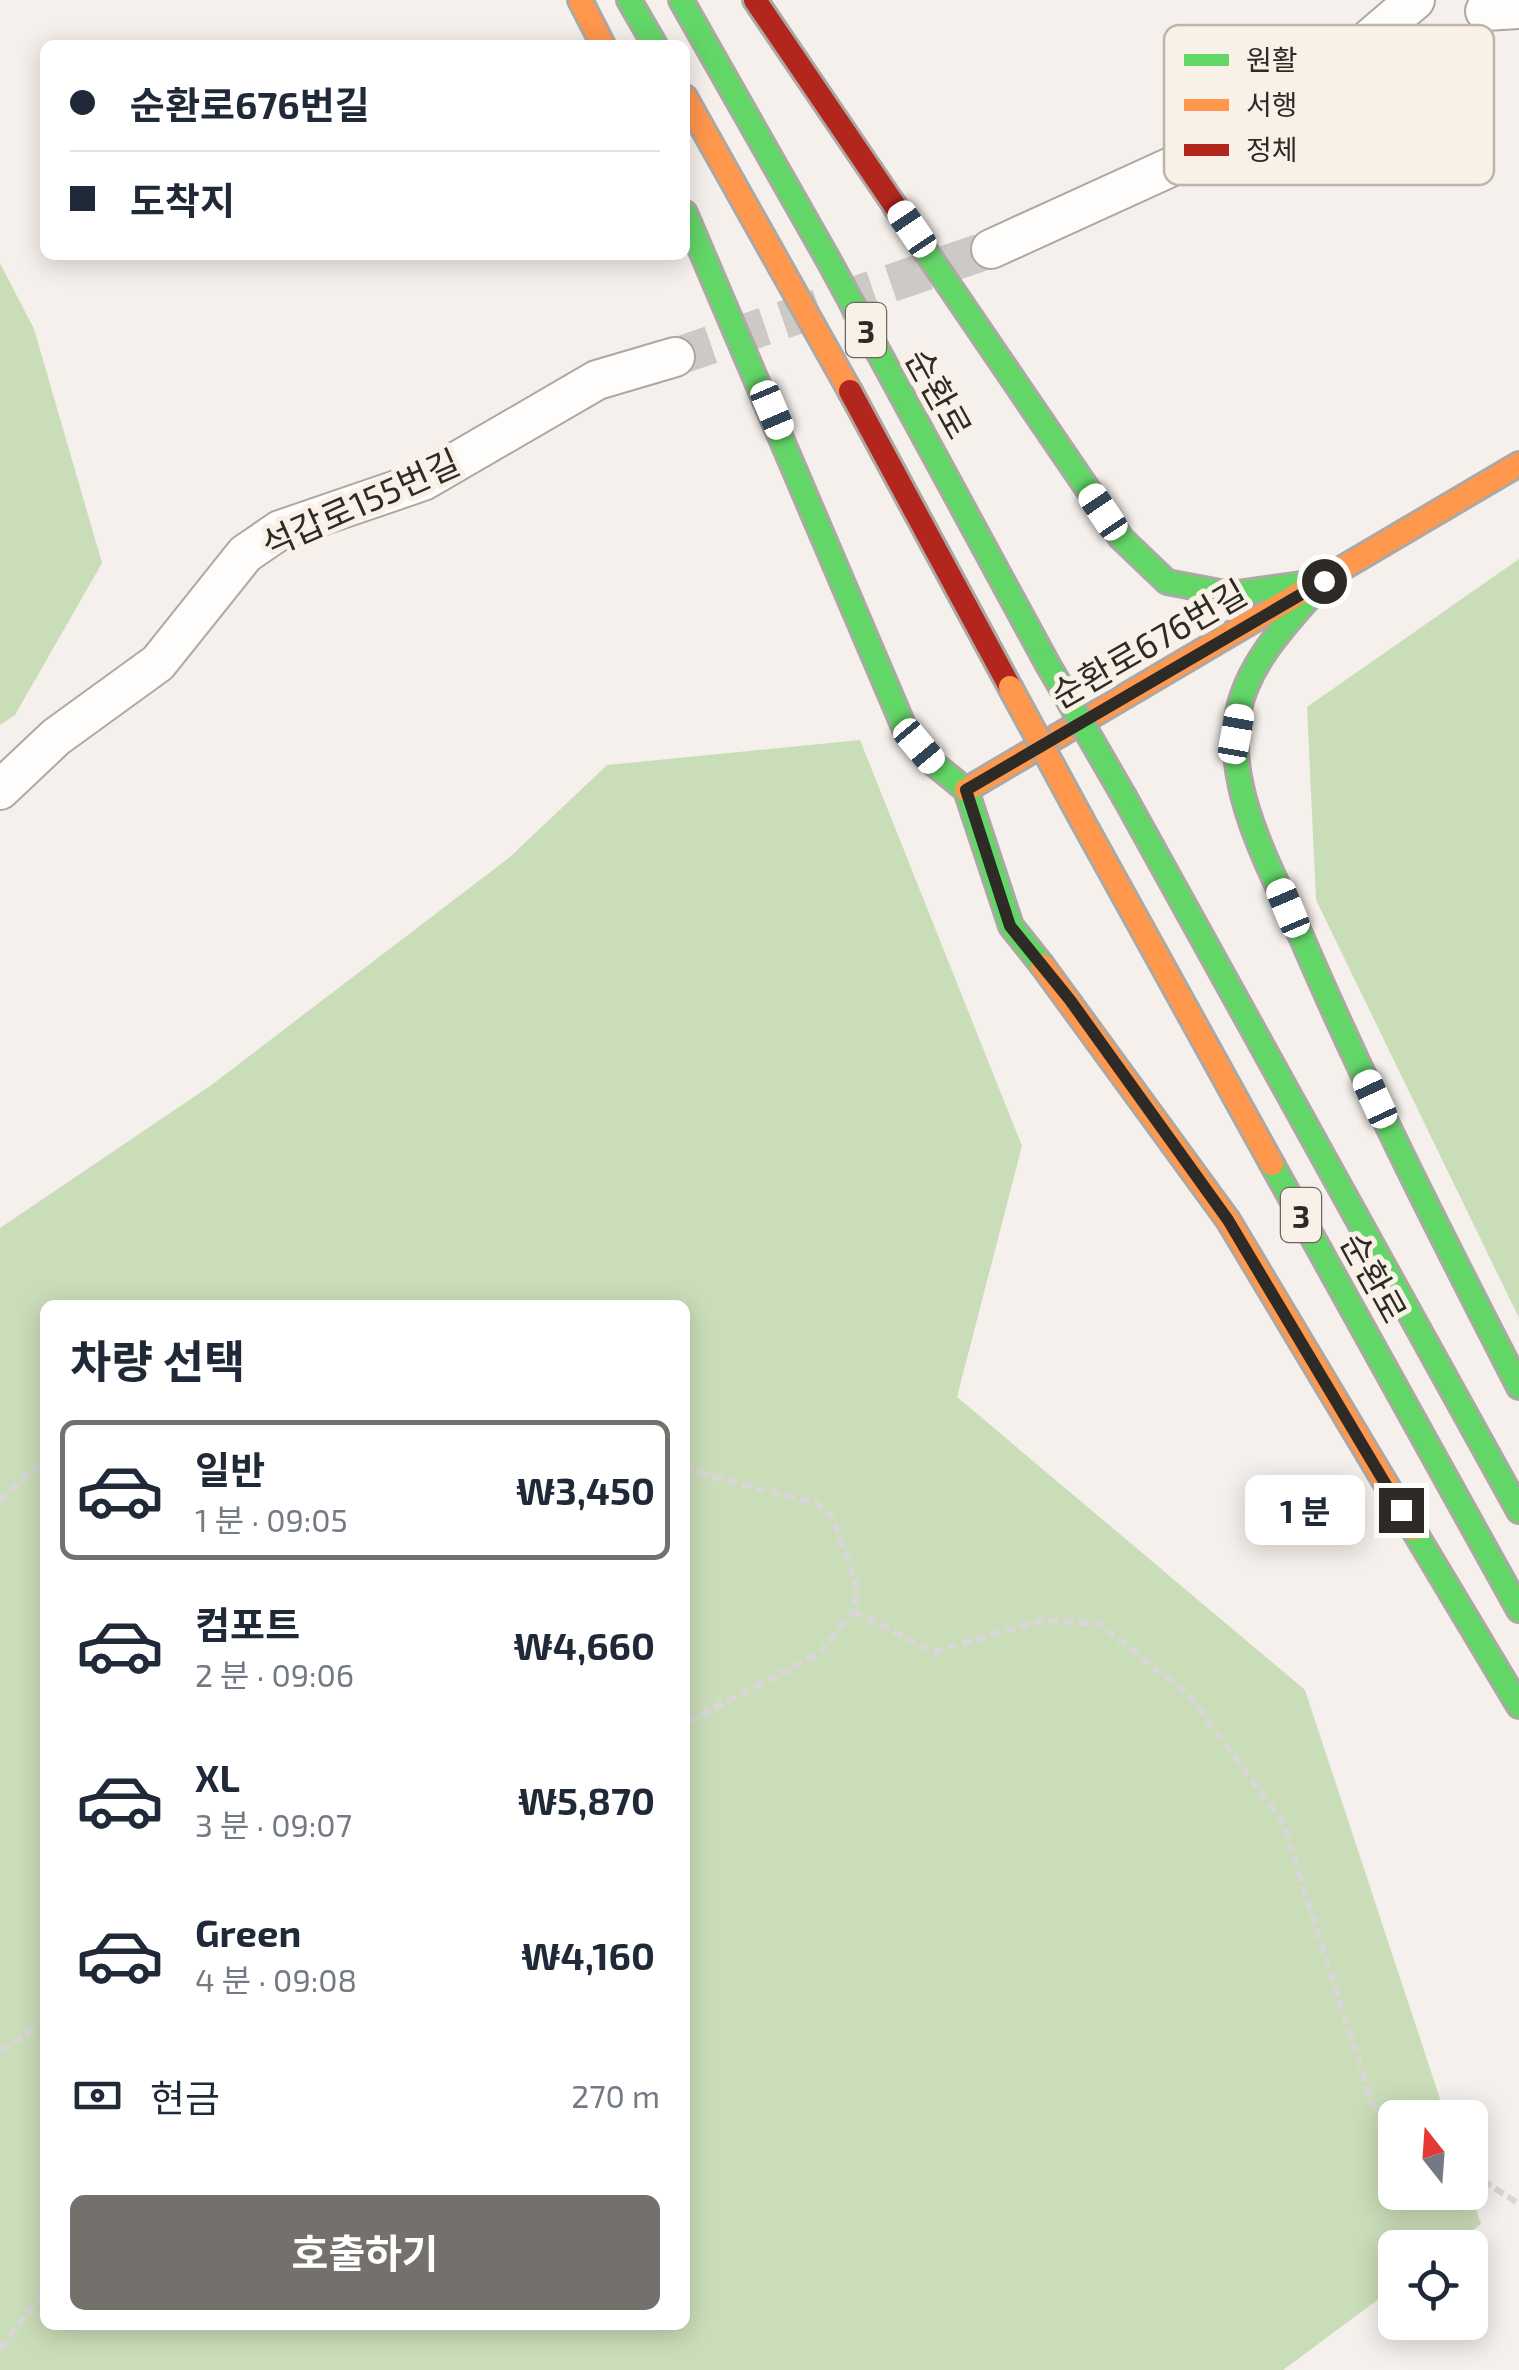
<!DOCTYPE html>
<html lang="ko">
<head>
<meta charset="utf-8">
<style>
	body { margin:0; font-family:"Exo 2","Noto Sans KR",sans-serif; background:#f6f6f7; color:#1f2937; height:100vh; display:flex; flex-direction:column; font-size:38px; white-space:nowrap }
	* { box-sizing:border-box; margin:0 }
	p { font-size:32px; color:#747a83 }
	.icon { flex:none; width:55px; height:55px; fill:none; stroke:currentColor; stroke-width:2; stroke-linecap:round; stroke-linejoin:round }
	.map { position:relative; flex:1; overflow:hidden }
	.side { position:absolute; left:40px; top:1300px; width:650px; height:1030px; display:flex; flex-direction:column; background:#fff; border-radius:15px; box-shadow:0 5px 25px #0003 }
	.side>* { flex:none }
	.guide { position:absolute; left:40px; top:40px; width:650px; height:220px; border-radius:15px; box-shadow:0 5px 25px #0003; display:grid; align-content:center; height:220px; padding:0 30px; background:#fff }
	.needle { width:65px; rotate:343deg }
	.fabs { position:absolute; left:1378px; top:2100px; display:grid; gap:20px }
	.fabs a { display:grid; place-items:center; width:110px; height:110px; border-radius:15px; background:#fff; box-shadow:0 5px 25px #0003; font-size:50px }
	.end { position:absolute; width:45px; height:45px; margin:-22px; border:12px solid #2e2b27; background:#fff; box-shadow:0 0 0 5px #fff }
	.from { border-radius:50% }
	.bubble { position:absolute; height:70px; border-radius:15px; background:#fff; box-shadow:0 5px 25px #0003; font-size:32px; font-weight:700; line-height:70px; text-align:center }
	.car { position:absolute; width:30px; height:60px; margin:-30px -15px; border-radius:12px; box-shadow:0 0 8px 2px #0007; background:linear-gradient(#fff 24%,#345 0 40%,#fff 0 76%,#345 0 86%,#fff 0) }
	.guide b { display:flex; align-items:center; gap:35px; height:95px; font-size:38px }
	.guide b+b { border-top:2px solid #e0e1e3 }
	.guide i { width:25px; height:25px; background:#1f2937 }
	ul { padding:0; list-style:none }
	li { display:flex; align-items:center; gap:30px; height:140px; margin:0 20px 15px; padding:0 10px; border:5px solid transparent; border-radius:15px }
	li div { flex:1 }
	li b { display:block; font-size:38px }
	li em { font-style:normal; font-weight:700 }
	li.on { border-color:#74706c }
	li>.icon { width:90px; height:90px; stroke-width:1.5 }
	h2 { padding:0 30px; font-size:45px; line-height:120px }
	.pay { display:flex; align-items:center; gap:25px; height:110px; padding:0 30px; font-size:38px }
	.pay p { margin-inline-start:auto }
	.button { display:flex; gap:20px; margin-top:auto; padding:20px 30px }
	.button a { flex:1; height:115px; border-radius:15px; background:#74706c; color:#fff; font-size:40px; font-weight:700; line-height:115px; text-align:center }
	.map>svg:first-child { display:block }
	.forest { fill:#caddb9; fill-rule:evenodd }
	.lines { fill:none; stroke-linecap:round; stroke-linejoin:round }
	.street-tunnel { stroke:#cdc9c4; stroke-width:38; stroke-dasharray:38 19; stroke-linecap:butt }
	.street-casing { stroke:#aca8a4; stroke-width:42 }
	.fast-casing { stroke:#aca8a4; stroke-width:28 }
	.slow-casing { stroke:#aca8a4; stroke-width:28 }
	.jam-casing { stroke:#aca8a4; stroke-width:28 }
	.path { stroke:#d8d7d6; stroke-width:6; stroke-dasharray:10 5; stroke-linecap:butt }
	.street { stroke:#fefdfc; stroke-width:38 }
	.fast { stroke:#63d668; stroke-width:22 }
	.slow { stroke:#ff974d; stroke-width:22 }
	.jam { stroke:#b3261e; stroke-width:22 }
	.fast-bridge-casing { stroke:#aca8a4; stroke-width:28; stroke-linecap:butt }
	.slow-bridge-casing { stroke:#aca8a4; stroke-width:28; stroke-linecap:butt }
	.fast-bridge { stroke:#63d668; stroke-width:22 }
	.slow-bridge { stroke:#ff974d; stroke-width:22 }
	.route { stroke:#2e2b27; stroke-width:12 }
	.labels { text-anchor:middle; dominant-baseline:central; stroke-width:10; stroke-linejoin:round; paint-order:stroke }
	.shield { fill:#f9f0e7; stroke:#6b6661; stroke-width:2.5 }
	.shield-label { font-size:32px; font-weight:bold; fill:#2e2b27 }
	.street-label { font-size:35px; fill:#2e2b27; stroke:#f9f0e7 }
	.key { fill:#f9f0e7; stroke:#bcb5ad; stroke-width:2.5 }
	.key-label { font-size:28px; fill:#2e2b27 }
</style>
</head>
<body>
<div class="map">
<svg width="1519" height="2370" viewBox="0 0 1519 2370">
	<rect width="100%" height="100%" fill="#f5f0eb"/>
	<g class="forest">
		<path d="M0 263 34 329 102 563 15 715 0 725Z"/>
		<path d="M1519 559V1318L1316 900 1307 707Z"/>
		<path d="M860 740 1022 1146 957 1397 1305 1690 1446 2117 1395 2118V2192L1470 2191 1481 2224 1449 2247 1395 2248V2287L1283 2370H0V1228L210 1086 510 857 607 765ZM685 1305V2325H45V1305Z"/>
	</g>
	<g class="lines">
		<path class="street-tunnel" d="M675 357 991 249"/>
		<g class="street-casing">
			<g id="street">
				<path d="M1491 0 1485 11 1519 9"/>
				<path d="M991 249 1195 156 1338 66 1415 0"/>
				<path d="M0 790 56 737 158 663 245 554 280 530 423 481 597 380 675 357"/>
			</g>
		</g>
		<g class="fast-casing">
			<g id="fast">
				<path d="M629 0 655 45"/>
				<path d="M681 0 829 261 1047 663"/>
				<path d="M895 206 1121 538 1167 582 1230 594 1324 581"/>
				<path d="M685 213 904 727 934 764 966 790 1011 926 1042 965"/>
				<path d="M1324 581C1290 620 1248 661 1238 713 1224 791 1274 874 1304 943 1369 1094 1444 1241 1519 1387"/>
				<path d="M1125 798 1519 1511"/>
				<path d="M1272 1164 1519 1610"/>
				<path d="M1413 1529 1519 1706"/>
			</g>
		</g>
		<g class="slow-casing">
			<g id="slow">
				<path d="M580 0 603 45"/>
				<path d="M685 97 850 391"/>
				<path d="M966 790 1519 464"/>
				<path d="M1082 820 1272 1164"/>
				<path d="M1042 965 1228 1220 1413 1529"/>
			</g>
		</g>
		<g class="jam-casing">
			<g id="jam">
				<path d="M755 0 895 206"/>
				<path d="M850 391 1010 687"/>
			</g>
		</g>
		<g class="path">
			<path d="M685 1465 710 1476 817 1504 833 1518 858 1590 853 1611 819 1654 685 1723"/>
			<path d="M0 1501 45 1458"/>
			<path d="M853 1611 934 1652 1042 1620 1099 1624 1189 1695 1282 1821 1373 2106 1395 2121"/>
			<path d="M0 2050 32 2031 45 2029"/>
			<path d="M1470 2172 1519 2204"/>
			<path d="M0 2349 45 2291"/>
		</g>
		<use href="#street" class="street"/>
		<use href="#fast" class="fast"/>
		<use href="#slow" class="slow"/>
		<use href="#jam" class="jam"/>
		<g class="fast-bridge-casing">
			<path id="fast-bridge" d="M1047 663 1125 798"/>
		</g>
		<g class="slow-bridge-casing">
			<path id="slow-bridge" d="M1010 687 1082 820"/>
		</g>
		<use href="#fast-bridge" class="fast-bridge"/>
		<use href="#slow-bridge" class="slow-bridge"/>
	</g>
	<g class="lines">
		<path class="route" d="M1324 581 966 790 1010 926 1070 1000 1228 1220 1401 1510"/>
	</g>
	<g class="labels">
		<g class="shield">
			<rect x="846" y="303" width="40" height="54" rx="8"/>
			<rect x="1281" y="1188" width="40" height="54" rx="8"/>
		</g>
		<g class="shield-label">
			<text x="866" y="330">3</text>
			<text x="1301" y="1215">3</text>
		</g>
		<g class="street-label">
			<text transform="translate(940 393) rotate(61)">순환로</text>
			<text transform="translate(360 502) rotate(-24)">석갑로155번길</text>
			<text transform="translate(1148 643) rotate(-30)">순환로676번길</text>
			<text transform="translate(1375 1277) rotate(61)">순환로</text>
		</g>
	</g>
	<rect x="1164" y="25" width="330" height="160" rx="15" class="key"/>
	<rect x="1184" y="54" width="45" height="12" fill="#63d668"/>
	<rect x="1184" y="99" width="45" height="12" fill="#ff974d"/>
	<rect x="1184" y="144" width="45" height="12" fill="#b3261e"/>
	<g class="key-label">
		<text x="1246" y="70">원활</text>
		<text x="1246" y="115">서행</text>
		<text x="1246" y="160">정체</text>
	</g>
</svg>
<div class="fabs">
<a><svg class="needle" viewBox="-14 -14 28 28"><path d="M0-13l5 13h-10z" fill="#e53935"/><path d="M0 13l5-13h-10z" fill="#747a83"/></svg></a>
<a><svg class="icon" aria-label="locate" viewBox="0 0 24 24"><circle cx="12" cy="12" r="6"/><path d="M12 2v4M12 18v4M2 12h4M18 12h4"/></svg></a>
</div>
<i class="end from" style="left:1324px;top:581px"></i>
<i class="end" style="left:1401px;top:1510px"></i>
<div class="bubble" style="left:1245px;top:1475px;width:120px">1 분</div>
<i class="car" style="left:912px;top:229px;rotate:326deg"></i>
<i class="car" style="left:772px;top:410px;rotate:157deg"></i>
<i class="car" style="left:1103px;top:512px;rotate:326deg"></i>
<i class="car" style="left:1236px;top:734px;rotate:10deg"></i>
<i class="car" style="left:919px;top:746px;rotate:140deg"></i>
<i class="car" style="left:1288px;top:908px;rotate:337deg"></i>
<i class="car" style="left:1375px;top:1099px;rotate:335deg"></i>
<div class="guide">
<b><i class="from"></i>순환로676번길</b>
<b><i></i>도착지</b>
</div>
<section class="side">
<h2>차량 선택</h2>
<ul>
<li class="on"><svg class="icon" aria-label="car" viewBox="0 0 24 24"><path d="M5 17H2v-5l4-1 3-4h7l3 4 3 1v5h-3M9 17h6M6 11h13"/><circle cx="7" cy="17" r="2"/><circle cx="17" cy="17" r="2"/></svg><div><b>일반</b><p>1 분 · 09:05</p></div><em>₩3,450</em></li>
<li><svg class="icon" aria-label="car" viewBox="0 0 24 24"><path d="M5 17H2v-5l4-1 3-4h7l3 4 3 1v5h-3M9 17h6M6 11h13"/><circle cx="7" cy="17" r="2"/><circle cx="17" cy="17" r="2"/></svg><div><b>컴포트</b><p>2 분 · 09:06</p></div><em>₩4,660</em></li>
<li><svg class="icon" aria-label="car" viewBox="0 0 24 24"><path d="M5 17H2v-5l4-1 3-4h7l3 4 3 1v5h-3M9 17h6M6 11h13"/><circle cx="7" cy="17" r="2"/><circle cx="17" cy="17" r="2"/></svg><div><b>XL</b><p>3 분 · 09:07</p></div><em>₩5,870</em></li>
<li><svg class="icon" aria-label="car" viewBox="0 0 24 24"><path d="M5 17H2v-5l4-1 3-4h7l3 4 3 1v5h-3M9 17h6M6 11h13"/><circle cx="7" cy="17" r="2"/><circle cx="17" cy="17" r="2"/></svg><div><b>Green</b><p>4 분 · 09:08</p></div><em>₩4,160</em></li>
</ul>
<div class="pay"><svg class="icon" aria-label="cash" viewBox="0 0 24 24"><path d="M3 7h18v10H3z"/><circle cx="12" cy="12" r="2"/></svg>현금<p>270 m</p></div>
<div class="button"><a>호출하기</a></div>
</section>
</div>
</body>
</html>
